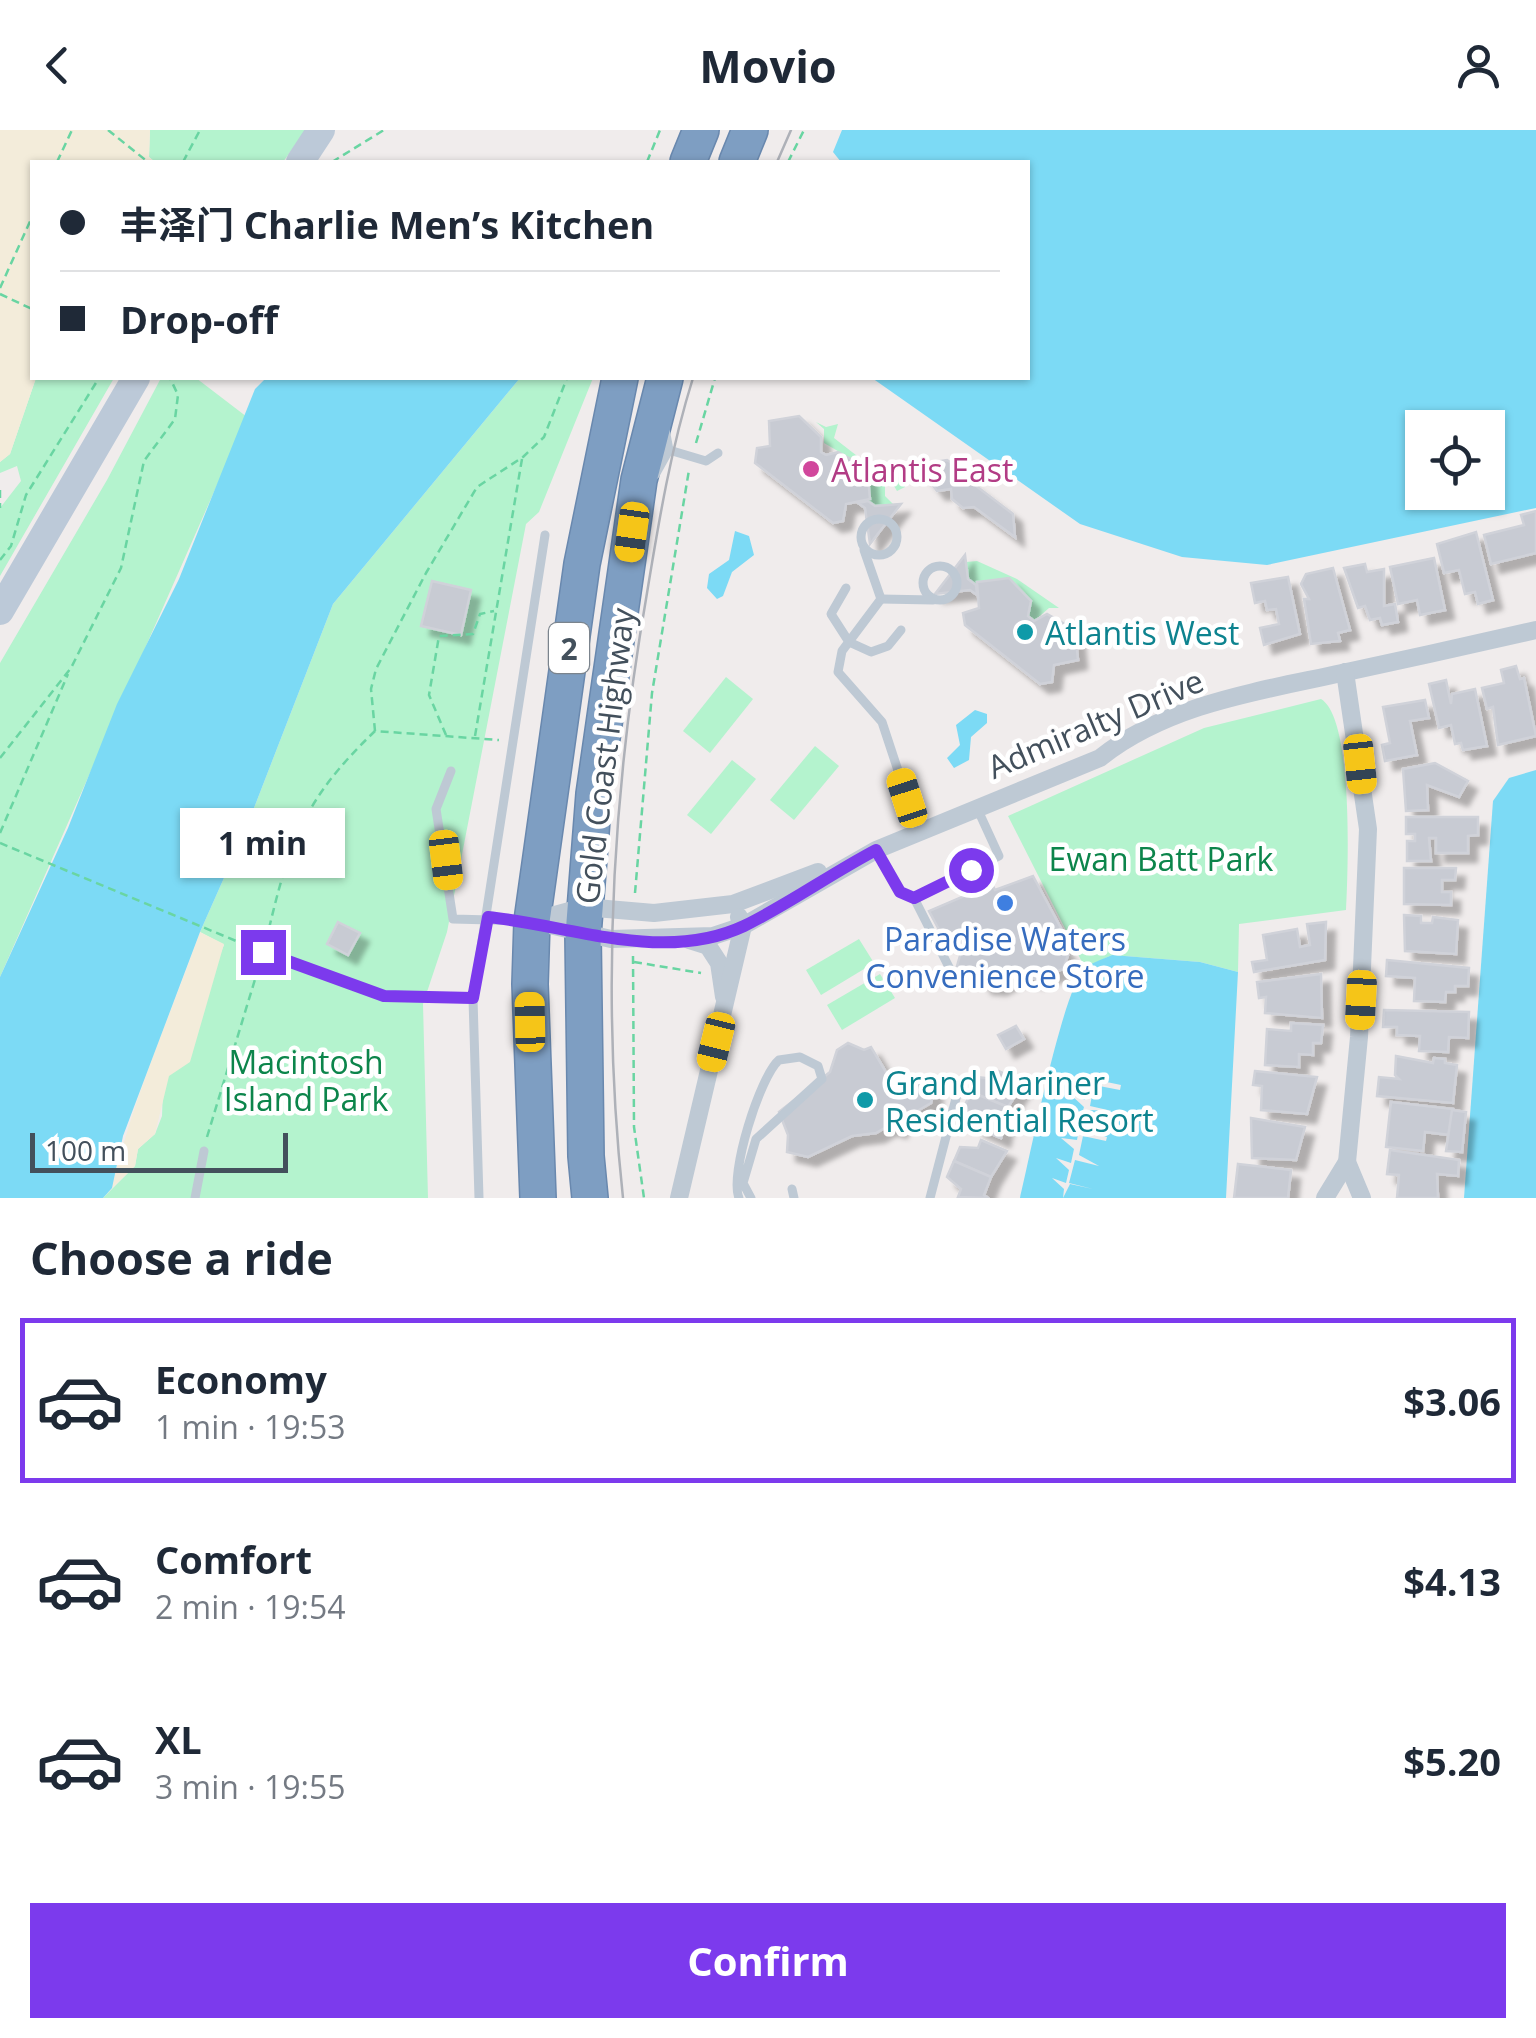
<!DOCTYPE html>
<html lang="en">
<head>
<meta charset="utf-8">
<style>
	body { margin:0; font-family:"Open Sans","Noto Sans SC",sans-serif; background:#f2f2f3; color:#1f2937; height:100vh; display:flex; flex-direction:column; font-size:38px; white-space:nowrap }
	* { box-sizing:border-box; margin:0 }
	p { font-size:32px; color:#747a83 }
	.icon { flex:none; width:55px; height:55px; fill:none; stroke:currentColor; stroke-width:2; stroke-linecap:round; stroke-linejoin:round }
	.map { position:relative; height:1068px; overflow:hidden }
	.sheet { display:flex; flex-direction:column; background:#fff; flex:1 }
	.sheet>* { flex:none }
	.guide { position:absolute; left:30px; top:30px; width:1000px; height:220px; border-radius:0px; box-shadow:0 2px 8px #0004; display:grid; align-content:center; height:220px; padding:0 30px; background:#fff }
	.controls { position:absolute; left:1405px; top:280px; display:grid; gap:20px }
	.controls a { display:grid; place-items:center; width:100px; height:100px; border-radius:0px; background:#fff; box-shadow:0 2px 8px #0004; font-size:50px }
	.scale { position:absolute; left:30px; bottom:25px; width:258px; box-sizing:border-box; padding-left:10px; border:5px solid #43505c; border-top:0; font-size:28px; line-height:35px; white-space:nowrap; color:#43505c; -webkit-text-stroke:8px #fff; paint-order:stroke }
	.end { position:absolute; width:45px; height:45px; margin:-22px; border:12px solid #7c3aed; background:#fff; box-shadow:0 0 0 5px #fff }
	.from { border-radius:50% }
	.bubble { position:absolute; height:70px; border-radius:0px; background:#fff; box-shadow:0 2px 8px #0004; font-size:32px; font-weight:700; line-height:70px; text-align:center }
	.car { position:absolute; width:30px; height:60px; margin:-30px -15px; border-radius:12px; box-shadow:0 0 8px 2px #0007; background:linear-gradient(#f5c518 24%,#345 0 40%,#f5c518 0 76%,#345 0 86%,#f5c518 0) }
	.guide b { display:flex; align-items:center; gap:35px; height:95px; font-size:38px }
	.guide b+b { border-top:2px solid #e0e1e3 }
	.guide i { width:25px; height:25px; background:#1f2937 }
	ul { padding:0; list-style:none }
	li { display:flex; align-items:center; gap:30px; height:165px; margin:0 20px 15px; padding:0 10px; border:5px solid transparent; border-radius:0px }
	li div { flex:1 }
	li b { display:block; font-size:38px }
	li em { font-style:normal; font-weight:700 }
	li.on { border-color:#7c3aed }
	li>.icon { width:90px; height:90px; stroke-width:1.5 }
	h2 { padding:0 30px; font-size:45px; line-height:120px }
	.button { display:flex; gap:20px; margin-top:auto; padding:20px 30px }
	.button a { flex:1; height:115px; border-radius:0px; background:#7c3aed; color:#fff; font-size:40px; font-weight:700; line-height:115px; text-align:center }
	header { display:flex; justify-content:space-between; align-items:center; height:130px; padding:0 30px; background:#fff; font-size:45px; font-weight:700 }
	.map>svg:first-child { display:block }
	.green { fill:#b4f3ce }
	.sand { fill:#f3ecda }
	.water { fill:#7cdaf5; fill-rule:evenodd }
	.pier { fill:#f0ecec }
	.building { fill:#c8cbd3; stroke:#d0d2d9; stroke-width:2.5; filter:url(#shadow) }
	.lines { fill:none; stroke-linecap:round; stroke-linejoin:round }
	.highway-casing { stroke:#6988ae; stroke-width:38 }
	.path { stroke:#69d5a2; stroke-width:2.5; stroke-dasharray:8 5; stroke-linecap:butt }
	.lane { stroke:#bec9d4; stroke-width:9 }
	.street { stroke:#bec9d4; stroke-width:18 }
	.secondary { stroke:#bcc9d8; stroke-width:28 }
	.highway { stroke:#7e9ec2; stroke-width:35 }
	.tram { stroke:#aeb1b8; stroke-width:2.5 }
	.route { stroke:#7c3aed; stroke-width:12 }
	.hotel-dot { fill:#d1479c; stroke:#fff; stroke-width:4 }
	.culture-dot { fill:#0f9aa8; stroke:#fff; stroke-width:4 }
	.shop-dot { fill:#3f7fe0; stroke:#fff; stroke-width:4 }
	.labels { text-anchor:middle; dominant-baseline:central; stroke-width:9; stroke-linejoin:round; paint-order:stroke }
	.shield { fill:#fff; stroke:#7b848d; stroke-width:2.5 }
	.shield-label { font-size:30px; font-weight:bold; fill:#43505c }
	.hotel-label { font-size:32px; fill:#b23c85; stroke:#fff; text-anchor:start }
	.culture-label { font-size:32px; fill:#0d838f; stroke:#fff; text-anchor:start }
	.street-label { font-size:32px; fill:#43505c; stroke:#fff }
	.park-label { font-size:32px; fill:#0c854b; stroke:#fff }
	.shop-label { font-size:32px; fill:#366cbe; stroke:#fff }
</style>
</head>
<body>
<header><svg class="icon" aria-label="back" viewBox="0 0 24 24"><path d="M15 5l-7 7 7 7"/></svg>Movio<svg class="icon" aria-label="person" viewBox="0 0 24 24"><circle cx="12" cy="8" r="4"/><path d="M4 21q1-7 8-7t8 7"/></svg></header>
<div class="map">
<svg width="1536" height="1068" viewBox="0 0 1536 1068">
	<defs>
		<filter id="shadow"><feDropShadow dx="9" dy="9" stdDeviation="2.5" flood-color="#0004"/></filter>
	</defs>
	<rect width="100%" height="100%" fill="#f0ecec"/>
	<g class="green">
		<path d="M150 0H306L283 32H155L149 27Z"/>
		<path d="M36 248H114L0 446V378L21 351 17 336 0 343V332L10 324Z"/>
		<path d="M161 248H196L247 287 0 847V533L107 350Z"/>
		<path d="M520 248H593L539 382 526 394 447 802 423 874 428 1068H103L135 1036 138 1019 155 1004 162 986 163 958 224 815 200 802 247 696 333 474Z"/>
		<path d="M816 292 826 297 838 294 834 308 870 336 883 335 905 352V357L897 361 891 351 885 353V366L893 374 875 376 868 371 867 338 824 313V299Z"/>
		<path d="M977 431 1017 449 1059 478H1049L1034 491 1028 486 1031 471 1009 448 976 455 968 449 966 432Z"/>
		<path d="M726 547 753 569 710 623 683 601Z"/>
		<path d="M1321 569C1354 589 1348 741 1346 780L1239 794 1238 842 1200 832 1112 825 1085 838 1008 686 1204 598Z"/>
		<path d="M815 616 839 636 794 690 770 670Z"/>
		<path d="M732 630 756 649 711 704 687 685Z"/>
		<path d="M859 809 874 833 821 865 806 840Z"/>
		<path d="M880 844 895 868 842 900 827 875Z"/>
	</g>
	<g class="sand">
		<path d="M0 0H150L149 27 155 32H32V248H36L10 324 0 332Z"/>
		<path d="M200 802 224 814 190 932 169 946 155 1004 138 1019 135 1036 112 1058C131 972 171 885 200 802Z"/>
	</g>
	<g class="water">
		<path d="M842 0H1536V378L1267 435 1182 427 1080 394 872 248H1028V32H841L833 22ZM1422 298H1488V362H1422Z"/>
		<path d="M266 248H520L333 474 247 696 200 802 123 1006 112 1058 103 1068H0V847L68 698 117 574 179 449 255 259Z"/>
		<path d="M735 401 749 406 754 425 732 442 723 466 717 469 707 458 709 444 729 430Z"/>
		<path d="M975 580 987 584V593L971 607 969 630 954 638 947 628 960 615 956 595Z"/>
		<path d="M1536 640V1068H1464L1493 671 1509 648Z"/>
		<path d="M1112 825 1200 832 1238 842 1226 1068H1020C1030 1027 1062 863 1084 839 1090 833 1104 829 1112 825Z"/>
	</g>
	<path class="pier" d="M1079 942 1087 950 1091 943 1098 945 1097 950 1121 955 1120 960 1094 955 1090 976 1112 981 1089 980 1084 1001 1107 1007 1106 1011 1083 1006 1079 1025 1099 1036 1075 1030 1069 1053 1093 1059 1070 1054 1063 1068 1064 1059 1052 1048 1066 1053 1069 1040 1056 1028 1071 1033 1074 1019 1061 1008 1077 1010 1079 998 1067 986 1080 991 1084 977 1071 965 1085 970 1089 956Z"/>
	<g class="building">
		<path d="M799 286 821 307V322L826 325 838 322 867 338 870 369 846 374 843 391 833 393 755 333 757 318 770 316 769 291Z"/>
		<path d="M947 330 956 336 957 349H967L1013 384 1015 407 974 377 963 378 952 369 951 359 937 361 917 335Z"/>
		<path d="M868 371 875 376 901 374 870 414 865 378 858 373Z"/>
		<path d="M1536 381V423L1491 434 1484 405 1524 395 1521 385Z"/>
		<path d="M1476 402 1493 470 1478 474 1475 462 1465 464 1459 440 1444 443 1437 414Z"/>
		<path d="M965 425 968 449 976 455 977 465 970 460 935 464Z"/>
		<path d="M1434 428 1445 480 1420 485 1417 470 1398 474 1390 437Z"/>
		<path d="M1365 434 1367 442 1384 439V476L1395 474 1398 492 1382 495 1380 488 1370 490 1365 476 1358 478 1344 438Z"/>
		<path d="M1333 438 1350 500 1338 503 1340 511 1311 514 1304 469H1309L1301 454 1306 444Z"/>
		<path d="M1288 447 1300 504 1264 515 1260 498 1279 494 1276 479 1267 480 1265 471 1255 473 1251 453Z"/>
		<path d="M1009 448 1031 471 1028 486 1034 491 1047 484 1075 500 1078 530 1054 535 1052 552 1040 554 965 495 963 483 979 478 977 452Z"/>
		<path d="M432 451 471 460 461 505 421 496Z"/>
		<path d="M1516 536 1520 549 1524 548 1536 606 1498 615 1493 577 1487 579 1482 558 1504 553 1501 540Z"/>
		<path d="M1446 550 1451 574 1452 564 1475 559 1487 616 1463 620 1461 613 1455 614 1451 595 1439 598 1429 554Z"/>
		<path d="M1425 570 1429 588 1410 591 1417 625 1385 631 1382 615 1390 613 1383 577Z"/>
		<path d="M1435 633 1468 651 1459 667 1427 655 1428 680 1406 681 1403 639Z"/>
		<path d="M1406 687H1478V705L1468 706V723H1436V708H1429L1431 731H1407V711H1415V704H1406Z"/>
		<path d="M1404 738H1456L1455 750H1442V762H1451V775L1404 774Z"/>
		<path d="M1033 746 1063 802 1060 811 1068 825 1063 839 1035 849 1016 846 998 856 983 855 976 841 957 836 961 822 957 813 944 809 929 781 992 754 995 760Z"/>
		<path d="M1404 785 1421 786V793H1432L1433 787 1458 790 1456 824 1405 821Z"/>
		<path d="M338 792 360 803 348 825 327 814Z"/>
		<path d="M1326 792 1325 830 1254 842 1252 832 1267 830 1263 805 1297 799 1300 817 1310 815 1307 794Z"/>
		<path d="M1387 830 1469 838 1468 856H1455V862H1446L1445 872 1414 871 1415 848 1386 846Z"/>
		<path d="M1321 844 1322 888 1265 883 1266 867 1259 868 1257 852Z"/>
		<path d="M1384 880 1469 882 1468 908 1449 907 1448 922 1419 921 1420 906 1397 905V897H1383Z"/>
		<path d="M1291 893 1323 895 1321 913H1313V925L1299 924V937L1265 935 1267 899 1291 901Z"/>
		<path d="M1016 896 1024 909 1006 919 998 905Z"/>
		<path d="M848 913 864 920 871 917 896 959 916 948 927 950 934 962 931 973 900 991 898 999 888 996 876 1003 852 1006 808 1027 787 1022 788 1005 779 982 830 942 837 920Z"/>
		<path d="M1396 926 1433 933 1434 928 1445 929V933L1457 935 1453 973 1377 966 1379 947 1399 949 1395 945Z"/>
		<path d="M998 941 1024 952 1008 977 971 962 977 947 995 949Z"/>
		<path d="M1255 941 1317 947 1307 984 1261 980 1262 956 1253 955Z"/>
		<path d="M971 962 1008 977 1001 1008 975 997 978 989 964 977Z"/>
		<path d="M1391 972 1453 979 1450 1005 1425 1002 1423 1021 1386 1017Z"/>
		<path d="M1452 980 1466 982 1462 1022 1446 1021Z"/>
		<path d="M1251 988 1305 997 1296 1030 1252 1028Z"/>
		<path d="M981 1010 1007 1021 991 1047 954 1031 960 1017 978 1018Z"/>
		<path d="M1390 1020 1459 1030 1458 1046 1437 1044 1438 1068H1397L1399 1045 1387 1044Z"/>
		<path d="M954 1031 991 1047 984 1065 988 1068 958 1067 961 1059 947 1047Z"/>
		<path d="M1238 1034 1291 1040 1288 1068H1234Z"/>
	</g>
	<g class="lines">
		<g class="highway-casing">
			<g id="highway">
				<path d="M688 32 701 0"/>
				<path d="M737 32 750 0"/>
				<path d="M538 1068 530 854 532 791 582 434 620 248"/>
				<path d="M590 1068 586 1026 583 805 594 664 639 350 665 248"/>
			</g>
		</g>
		<g class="path">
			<path d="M108 0 148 32"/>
			<path d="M57 32 72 0"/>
			<path d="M183 32 200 0"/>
			<path d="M332 32 384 0"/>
			<path d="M647 32 660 0"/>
			<path d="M788 32 804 0"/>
			<path d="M0 158 32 87"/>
			<path d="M0 164 32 179"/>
			<path d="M696 313 715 248"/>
			<path d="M0 360V378"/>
			<path d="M0 430 11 416 26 365 99 248"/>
			<path d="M375 601 371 559 376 539 426 443 477 357 523 327 544 307 567 248"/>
			<path d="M446 605 429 565 439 506 473 504 480 484 494 481"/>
			<path d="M475 606 522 329"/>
			<path d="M0 628 71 538 121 438 144 331 175 289 178 265 170 248"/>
			<path d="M0 703 68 544"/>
			<path d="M0 713 253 818"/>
			<path d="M635 763 652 563 689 340"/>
			<path d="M266 811C289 714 301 672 375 601L499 610"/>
			<path d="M633 826 634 997 644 1068"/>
			<path d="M634 832 701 843"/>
			<path d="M207 1007 260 833"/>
		</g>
		<g class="lane">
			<path d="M669 320 706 331 718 323"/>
			<path d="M655 345 669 320 665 299"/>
			<circle cx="879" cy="407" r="18"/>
			<path d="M864 420 881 469"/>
			<circle cx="940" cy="453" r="17"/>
			<path d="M846 458 831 484 849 512 871 522 888 516 901 500"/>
			<path d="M881 469 842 521 838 542 882 592 918 701"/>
			<path d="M881 469 933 470"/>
			<path d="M451 641 436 679 453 789 525 791"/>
			<path d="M877 720 900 762 914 768 999 726 977 678"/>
			<path d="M914 768 955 849"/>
			<path d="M263 822 384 866 473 869"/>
			<path d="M792 1059 794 1068"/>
			<path d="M195 1068 204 1021"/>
			<path d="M479 1068 473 869 545 405"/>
			<path d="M739 1068C729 1045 760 946 779 930L800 927 818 936 822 949 756 1009 743 1053 751 1068"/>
			<path d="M930 1068 960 953"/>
		</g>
		<g class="street">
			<path d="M532 791 611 809 713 806 743 796 876 720 1100 628C1167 574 1260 561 1342 543 1407 529 1471 515 1536 500"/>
			<path d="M533 791 584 777 654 783 733 774 818 742"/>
			<path d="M689 810 708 816 719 833 724 867"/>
			<path d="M1347 1032 1362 1068"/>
			<path d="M679 1068 743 796 739 787"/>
			<path d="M1325 1068 1347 1032 1359 907 1368 699 1345 542"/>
		</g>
		<g class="secondary">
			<path d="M300 32 321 0"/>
			<path d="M0 481 136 248"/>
		</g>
		<use href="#highway" class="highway"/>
		<g class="tram">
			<path d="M777 32 791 0"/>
			<path d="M623 1068C601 865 612 663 647 463 659 390 671 318 693 248"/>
		</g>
	</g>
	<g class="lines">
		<path class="route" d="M263 822 384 866 473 868 488 787C570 795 663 834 744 796 789 774 832 743 876 720L900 762 914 768 971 740"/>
	</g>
	<circle class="hotel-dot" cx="811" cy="339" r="10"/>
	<g class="culture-dot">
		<circle cx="1025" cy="502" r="10"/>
		<circle cx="865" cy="970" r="10"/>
	</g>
	<circle class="shop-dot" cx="1005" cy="773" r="10"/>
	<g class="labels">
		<rect class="shield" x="549" y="493" width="40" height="50" rx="8"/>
		<g class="shield-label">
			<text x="569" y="518">2</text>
		</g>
		<g class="hotel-label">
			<text x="831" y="339">Atlantis East</text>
		</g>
		<g class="culture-label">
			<text x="1045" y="502">Atlantis West</text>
			<text x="885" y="952">Grand Mariner<tspan x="885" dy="37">Residential Resort</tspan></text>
		</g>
		<g class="street-label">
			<text transform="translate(1095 593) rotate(-23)">Admiralty Drive</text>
			<text transform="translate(604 626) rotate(-83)">Gold Coast Highway</text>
		</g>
		<g class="park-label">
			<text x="1161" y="728">Ewan Batt Park</text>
			<text x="306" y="931">Macintosh<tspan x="306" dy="37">Island Park</tspan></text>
		</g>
		<g class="shop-label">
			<text x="1005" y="808">Paradise Waters<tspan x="1005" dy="37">Convenience Store</tspan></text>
		</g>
	</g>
</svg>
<div class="controls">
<a><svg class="icon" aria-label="locate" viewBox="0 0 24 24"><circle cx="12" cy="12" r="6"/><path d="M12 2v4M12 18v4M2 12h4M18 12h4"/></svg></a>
</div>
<div class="scale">100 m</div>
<i class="end from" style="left:971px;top:740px"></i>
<i class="end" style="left:263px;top:822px"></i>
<div class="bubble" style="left:180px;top:678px;width:165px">1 min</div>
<i class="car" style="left:632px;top:402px;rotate:188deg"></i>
<i class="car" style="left:1360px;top:634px;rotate:174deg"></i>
<i class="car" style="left:907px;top:668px;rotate:342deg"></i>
<i class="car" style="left:446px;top:730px;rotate:173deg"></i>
<i class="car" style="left:1361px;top:870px;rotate:183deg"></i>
<i class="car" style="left:530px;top:892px;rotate:359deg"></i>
<i class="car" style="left:716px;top:912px;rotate:194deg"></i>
<div class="guide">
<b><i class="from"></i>丰泽门 Charlie Men’s Kitchen</b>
<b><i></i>Drop-off</b>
</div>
</div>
<section class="sheet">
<h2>Choose a ride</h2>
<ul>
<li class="on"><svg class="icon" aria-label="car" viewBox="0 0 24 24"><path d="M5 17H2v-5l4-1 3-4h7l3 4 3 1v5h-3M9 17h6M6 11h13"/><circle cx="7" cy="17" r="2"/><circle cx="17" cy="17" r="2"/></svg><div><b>Economy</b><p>1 min · 19:53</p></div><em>$3.06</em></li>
<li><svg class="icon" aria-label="car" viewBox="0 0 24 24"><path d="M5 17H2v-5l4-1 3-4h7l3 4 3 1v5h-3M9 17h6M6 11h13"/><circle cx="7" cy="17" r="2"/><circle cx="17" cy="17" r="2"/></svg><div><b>Comfort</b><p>2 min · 19:54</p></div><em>$4.13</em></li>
<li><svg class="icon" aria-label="car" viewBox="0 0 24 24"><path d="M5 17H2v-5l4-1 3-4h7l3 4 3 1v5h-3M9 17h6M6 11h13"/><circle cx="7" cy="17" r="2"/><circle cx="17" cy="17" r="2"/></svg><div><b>XL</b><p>3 min · 19:55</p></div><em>$5.20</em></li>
</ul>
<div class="button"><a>Confirm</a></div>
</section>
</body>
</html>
